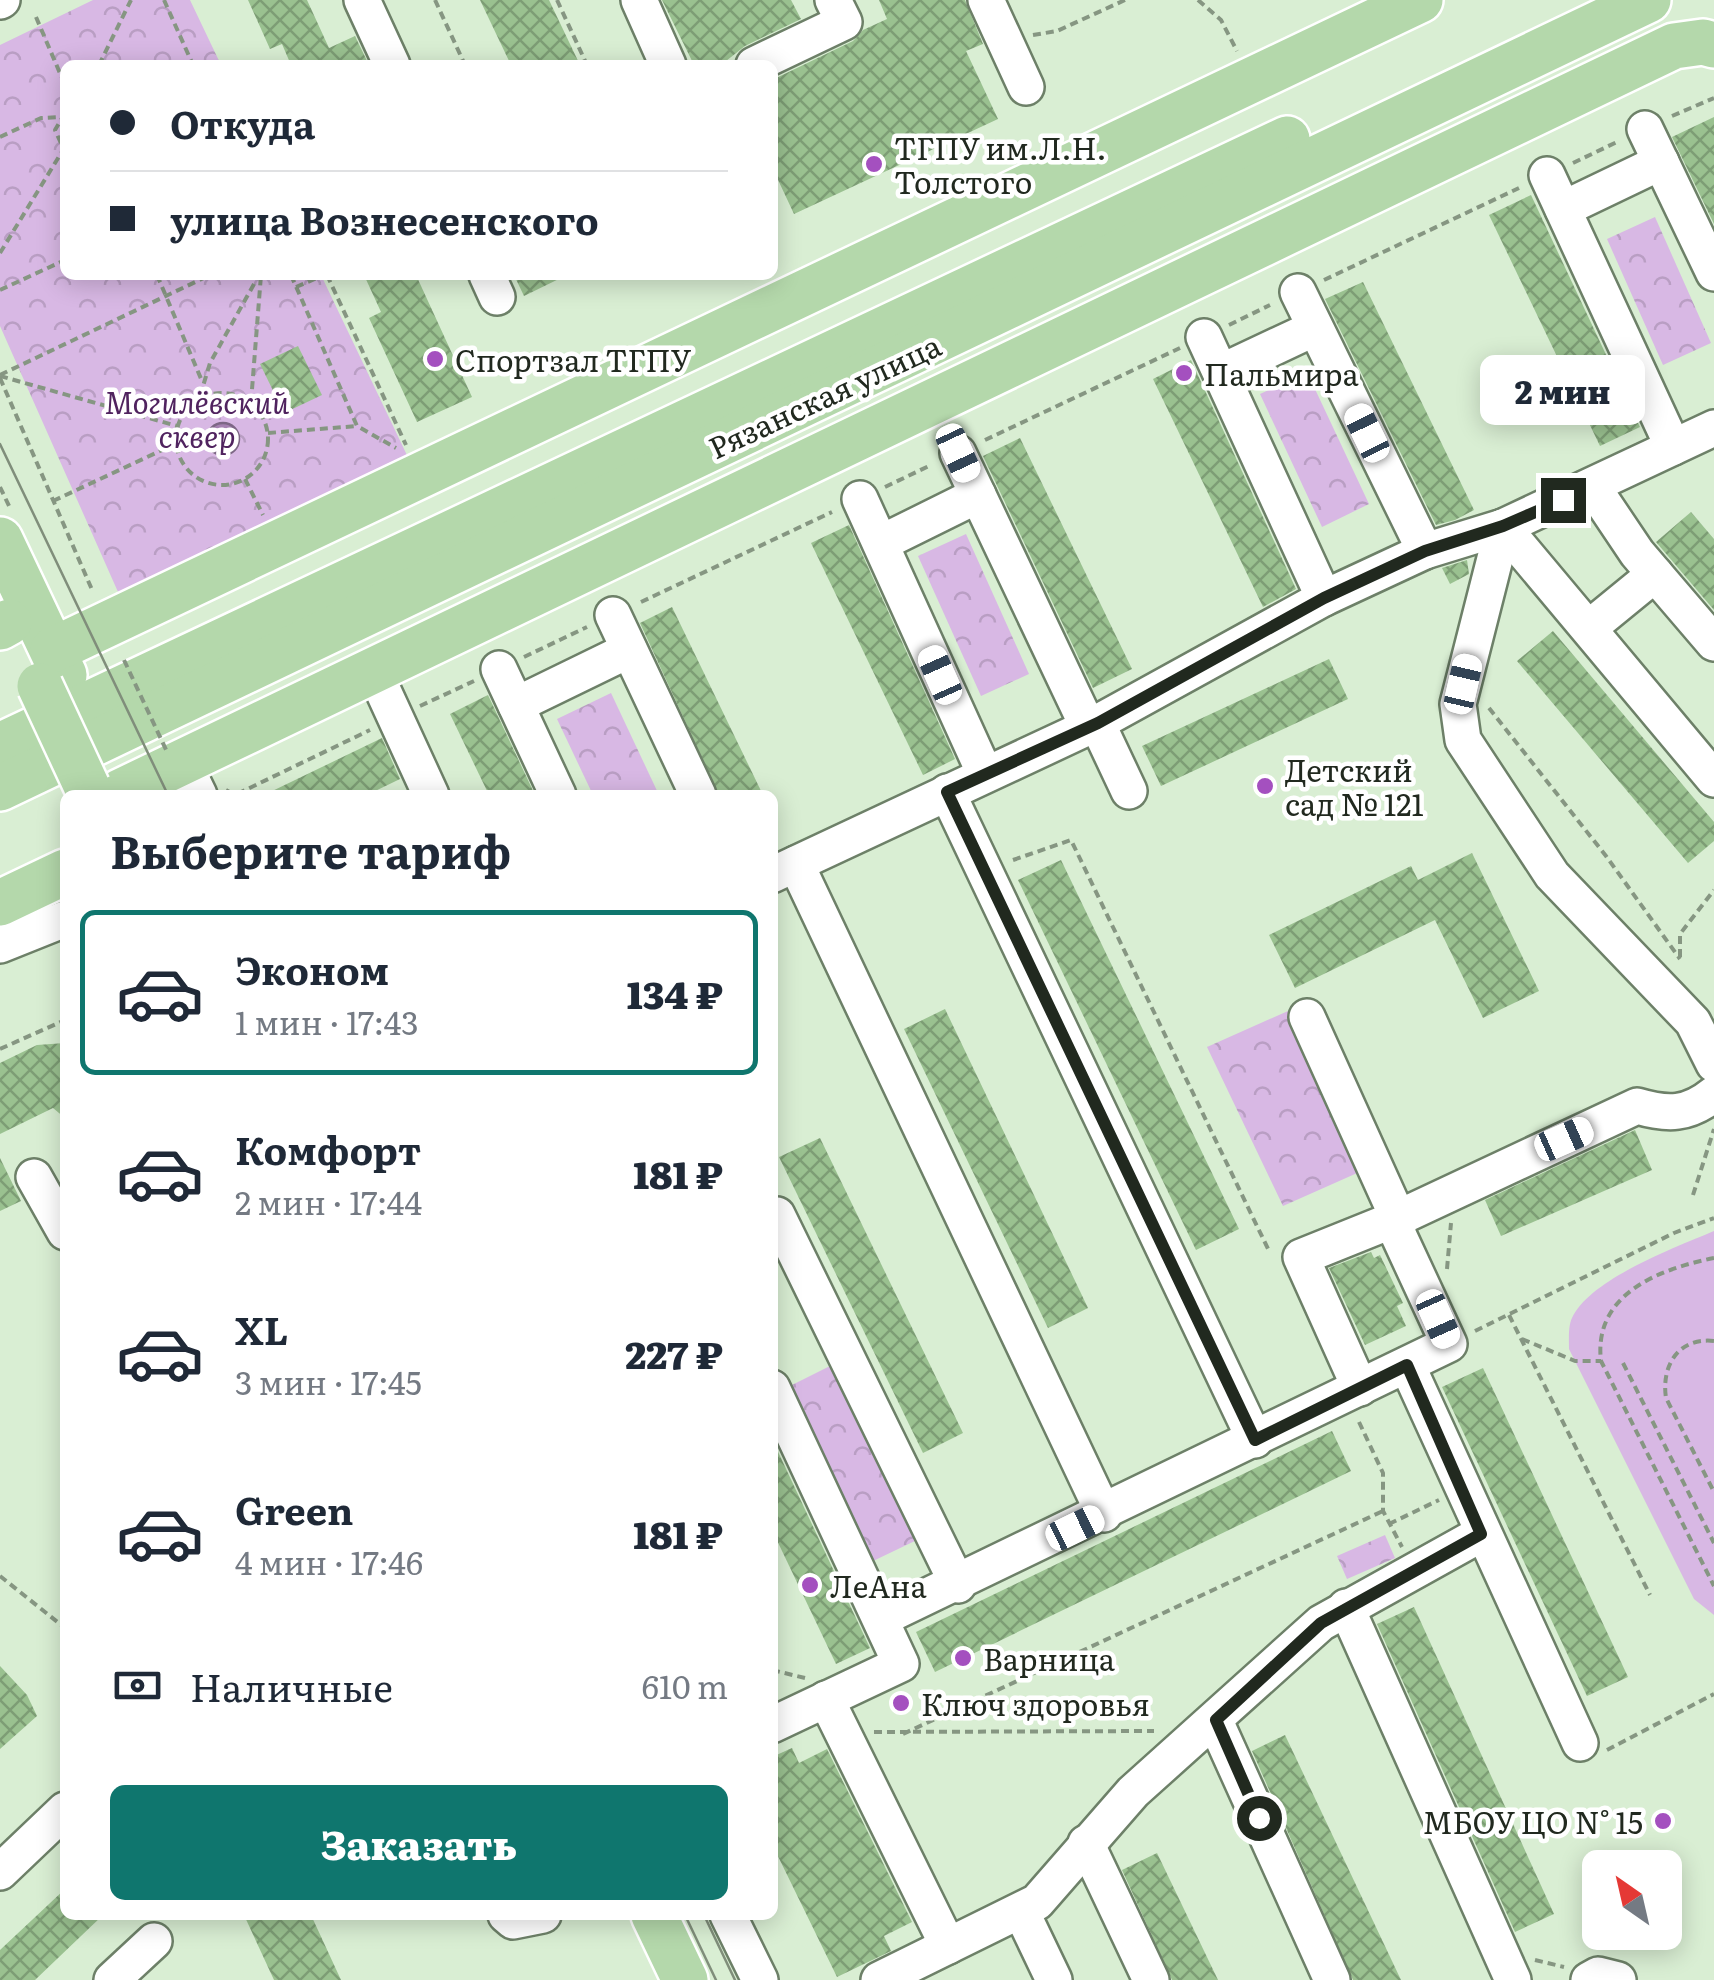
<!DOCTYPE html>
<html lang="ru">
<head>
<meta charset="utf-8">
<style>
	body { margin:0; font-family:Literata,serif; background:#f2f2f3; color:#1f2937; height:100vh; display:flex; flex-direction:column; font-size:38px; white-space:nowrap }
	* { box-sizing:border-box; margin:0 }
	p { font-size:32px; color:#747a83 }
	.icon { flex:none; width:55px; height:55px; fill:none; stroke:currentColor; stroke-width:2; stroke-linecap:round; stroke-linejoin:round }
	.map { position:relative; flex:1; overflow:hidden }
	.drawer { position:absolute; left:60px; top:790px; width:718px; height:1130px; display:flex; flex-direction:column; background:#fff; border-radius:15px; box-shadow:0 5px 25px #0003 }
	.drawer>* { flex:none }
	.banner { position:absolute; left:60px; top:60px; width:718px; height:220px; border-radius:15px; box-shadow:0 5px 25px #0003; display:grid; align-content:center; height:220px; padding:0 50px; background:#fff }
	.needle { width:65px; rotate:326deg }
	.controls { position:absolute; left:1582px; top:1850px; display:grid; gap:20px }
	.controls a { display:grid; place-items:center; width:100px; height:100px; border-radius:15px; background:#fff; box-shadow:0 5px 25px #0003; font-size:50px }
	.end { position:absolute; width:45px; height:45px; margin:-22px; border:12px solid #21291f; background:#fff; box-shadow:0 0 0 5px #fff }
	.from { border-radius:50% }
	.bubble { position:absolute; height:70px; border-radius:15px; background:#fff; box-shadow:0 5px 25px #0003; font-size:32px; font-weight:800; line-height:70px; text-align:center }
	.car { position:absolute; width:30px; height:60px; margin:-30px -15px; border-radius:12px; box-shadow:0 0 8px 2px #0007; background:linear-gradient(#fff 24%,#345 0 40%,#fff 0 76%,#345 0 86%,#fff 0) }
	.banner b { display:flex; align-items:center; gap:35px; height:95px; font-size:38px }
	.banner b+b { border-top:2px solid #e0e1e3 }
	.banner i { width:25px; height:25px; background:#1f2937 }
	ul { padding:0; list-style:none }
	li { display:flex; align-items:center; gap:30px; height:165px; margin:0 20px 15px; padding:0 30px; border:5px solid transparent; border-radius:15px }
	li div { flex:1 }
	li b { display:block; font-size:38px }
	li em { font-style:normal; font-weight:800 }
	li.on { border-color:#0f766e }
	li>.icon { width:90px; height:90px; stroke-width:1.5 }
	h2 { padding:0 50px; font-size:45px; line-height:120px }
	.pay { display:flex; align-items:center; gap:25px; height:110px; padding:0 50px; font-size:38px }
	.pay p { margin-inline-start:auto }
	.primary-button { display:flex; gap:20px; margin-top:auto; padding:20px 50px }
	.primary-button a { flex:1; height:115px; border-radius:15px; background:#0f766e; color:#fff; font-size:40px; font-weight:800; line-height:115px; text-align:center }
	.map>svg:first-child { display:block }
	.grass { fill:#d8b8e4 }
	.forest { fill:url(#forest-crowns) }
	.water { fill:url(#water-waves); stroke:#7d6785; stroke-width:2.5 }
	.building { fill:url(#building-cross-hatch) }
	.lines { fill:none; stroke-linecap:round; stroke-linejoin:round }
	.minor-casing { stroke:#6d8068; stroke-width:40 }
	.major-casing { stroke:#fff; stroke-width:50 }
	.path { stroke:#869682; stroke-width:4; stroke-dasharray:8 5; stroke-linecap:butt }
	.minor { stroke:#fff; stroke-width:35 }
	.major { stroke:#b4d8ab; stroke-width:45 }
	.tram { stroke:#808e7b; stroke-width:2.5 }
	.major-bridge-casing { stroke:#fff; stroke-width:50; stroke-linecap:butt }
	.path-bridge { stroke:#869682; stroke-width:4; stroke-dasharray:8 5; stroke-linecap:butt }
	.major-bridge { stroke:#b4d8ab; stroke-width:45 }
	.route { stroke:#21291f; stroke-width:12 }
	.poi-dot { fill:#a450bf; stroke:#fff; stroke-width:4 }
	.labels { text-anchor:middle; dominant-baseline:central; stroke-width:9; stroke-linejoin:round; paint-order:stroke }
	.poi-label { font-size:30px; fill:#21291f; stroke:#fff; text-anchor:start }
	.street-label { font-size:30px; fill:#21291f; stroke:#fff }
	.park-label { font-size:30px; font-style:italic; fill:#50235f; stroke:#fff }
</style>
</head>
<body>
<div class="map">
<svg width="1714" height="1980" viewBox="0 0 1714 1980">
	<defs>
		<pattern id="forest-crowns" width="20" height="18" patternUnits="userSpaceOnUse" patternTransform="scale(2.5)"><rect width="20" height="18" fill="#d8b8e4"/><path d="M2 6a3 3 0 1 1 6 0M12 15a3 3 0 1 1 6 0" fill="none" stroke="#b99ec3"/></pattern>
		<pattern id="water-waves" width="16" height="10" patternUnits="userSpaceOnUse" patternTransform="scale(2.5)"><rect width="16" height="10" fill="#a581b1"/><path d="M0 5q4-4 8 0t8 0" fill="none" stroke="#866a8f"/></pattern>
		<pattern id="building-cross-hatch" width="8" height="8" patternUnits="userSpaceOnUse" patternTransform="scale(2.5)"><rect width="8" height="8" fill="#9ac190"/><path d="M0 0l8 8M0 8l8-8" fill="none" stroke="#7d9d75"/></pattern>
	</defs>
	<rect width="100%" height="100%" fill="#d9eed3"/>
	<path class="grass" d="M1714 1231V1615L1694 1599 1569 1349C1569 1340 1568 1326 1572 1318 1590 1279 1676 1247 1714 1231Z"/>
	<g class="forest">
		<path d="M93 0H190L221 65H65V275H321L415 472 126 610 0 326V45Z"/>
		<path d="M1655 217 1711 343 1663 365 1607 239Z"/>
		<path d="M1307 372 1369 504 1322 527 1260 394Z"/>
		<path d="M966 534 1029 674 981 696 918 556Z"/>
		<path d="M611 693 659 795H593L557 719Z"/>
		<path d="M1288 1011 1364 1170 1283 1206 1207 1047Z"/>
		<path d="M834 1364 919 1539 871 1562 786 1388Z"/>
		<path d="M1385 1535 1395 1558 1347 1579 1337 1556Z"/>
	</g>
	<circle class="water" cx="223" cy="439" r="16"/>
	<g class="building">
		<path d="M248 0H307L329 48 355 36 369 65H291L282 44 270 49Z"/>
		<path d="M480 0H549L580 65H511Z"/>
		<path d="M662 0H791L801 19 745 46 721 65H694Z"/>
		<path d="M879 0H965L983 44 966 51 998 119 794 214 772 167V80L853 41 863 30 887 19Z"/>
		<path d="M1714 117V224L1672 137Z"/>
		<path d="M1531 195 1640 427 1600 446 1489 215Z"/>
		<path d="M364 275H416L472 397 417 422 369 318 381 312Z"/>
		<path d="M514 275H567L524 296Z"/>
		<path d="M1363 282 1474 510 1455 520 1436 525 1325 299Z"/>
		<path d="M298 346 322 395 284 413 260 364Z"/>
		<path d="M1191 360 1296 589 1263 607 1153 379Z"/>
		<path d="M1020 438 1132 669 1093 688 983 456Z"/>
		<path d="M1691 512 1714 539V610L1656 542Z"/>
		<path d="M849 525 955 759 923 775 811 543Z"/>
		<path d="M1467 560 1469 574 1450 584 1442 568Z"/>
		<path d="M672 607 763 795H719L640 623Z"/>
		<path d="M1553 631 1714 822V841L1688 863 1517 661Z"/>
		<path d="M1329 659 1348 699 1161 786 1142 746Z"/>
		<path d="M488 695 535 795H489L450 714Z"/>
		<path d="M382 738 400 779 367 795H264Z"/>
		<path d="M1472 853 1539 991 1483 1018 1435 920 1295 988 1269 935 1411 866 1418 880Z"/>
		<path d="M1061 860 1239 1229 1196 1250 1018 880Z"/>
		<path d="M945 1009 1088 1308 1048 1328 904 1029Z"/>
		<path d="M65 1043V1118L53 1108 0 1134V1063L37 1045Z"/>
		<path d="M1635 1130 1652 1170 1501 1236 1485 1200Z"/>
		<path d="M820 1138 963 1433 923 1453 779 1157Z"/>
		<path d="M0 1158 21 1201 0 1211Z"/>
		<path d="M1371 1252 1374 1258 1380 1255 1403 1303 1397 1306 1406 1326 1365 1345 1329 1268Z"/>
		<path d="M1483 1368 1628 1677 1587 1696 1442 1387Z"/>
		<path d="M1332 1431 1351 1471 935 1672 916 1632Z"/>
		<path d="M772 1439 870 1648 836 1664 772 1530Z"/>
		<path d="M1414 1607 1554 1914 1515 1932 1377 1624Z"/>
		<path d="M0 1666 27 1695 37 1716 0 1749Z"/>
		<path d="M1285 1735 1401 1980H1353L1252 1751Z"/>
		<path d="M792 1748 799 1763 827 1749 912 1922 884 1936 891 1951 837 1977 772 1844V1757Z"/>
		<path d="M1157 1853 1218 1980H1172L1122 1870Z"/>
		<path d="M65 1889V1915H103L35 1980H0V1950Z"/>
		<path d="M244 1915H311L341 1980H274Z"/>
	</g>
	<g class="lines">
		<g class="minor-casing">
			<g id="minor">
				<path d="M362 0 392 65"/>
				<path d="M639 0 668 65"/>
				<path d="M986 0 1026 87"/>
				<path d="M0 1 2 0"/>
				<path d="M754 65 844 22 833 0"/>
				<path d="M1645 129 1714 273"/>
				<path d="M1547 175 1673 447"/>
				<path d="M1563 209 1661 162"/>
				<path d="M487 275 497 297"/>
				<path d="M1298 292 1425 551"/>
				<path d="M1204 337 1324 598"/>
				<path d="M1221 372 1315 328"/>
				<path d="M958 453 1088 727"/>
				<path d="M1592 486 1637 553 1714 643"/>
				<path d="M860 499 985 774"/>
				<path d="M1503 527 1458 704 1463 740 1552 875 1693 1022 1714 1064"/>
				<path d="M1503 527 1714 779"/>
				<path d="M881 543 978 495"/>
				<path d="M613 615 698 795"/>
				<path d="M1589 628 1655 574"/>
				<path d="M499 669 558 795"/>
				<path d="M374 671 431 795"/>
				<path d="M516 705 629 650"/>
				<path d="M1097 723 1129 791"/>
				<path d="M183 762 199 795"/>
				<path d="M947 792 1255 1440"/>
				<path d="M796 864 1104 1514"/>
				<path d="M772 875 1097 723 1324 598 1425 551 1503 527 1714 428"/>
				<path d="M0 945 65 919"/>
				<path d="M1307 1017 1398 1218 1301 1257 1360 1388"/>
				<path d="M34 1177 65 1232"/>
				<path d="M772 1217 777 1215 958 1585"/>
				<path d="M1407 1365 1580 1743"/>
				<path d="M772 1388 901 1664 772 1725"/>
				<path d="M1346 1607 1513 1980"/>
				<path d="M882 1618 1449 1344 1398 1234V1218L1637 1106C1668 1115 1688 1115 1714 1094"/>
				<path d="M826 1699 948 1946"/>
				<path d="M1215 1721 1332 1980"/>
				<path d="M1086 1843 1151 1980"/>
				<path d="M0 1872 65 1810"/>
				<path d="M1021 1911 1054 1980"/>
				<path d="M506 1915 513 1921 543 1915"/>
				<path d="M728 1915 760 1980"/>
				<path d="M112 1980 154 1941"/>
				<path d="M879 1980 1037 1902 1133 1792 1321 1623 1481 1534"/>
				<path d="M1589 1980 1598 1975 1618 1980"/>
			</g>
		</g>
		<g class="major-casing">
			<g id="major">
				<path d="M0 540 64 675"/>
				<path d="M0 627 9 622"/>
				<path d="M53 650 1420 0"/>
				<path d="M0 746 1287 139"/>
				<path d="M0 788 1648 0"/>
				<path d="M120 792 1674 46 1703 42 1714 45"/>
				<path d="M0 903 65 872"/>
				<path d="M654 1915 685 1980"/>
			</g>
		</g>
		<g class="path">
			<path d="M164 0 193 65"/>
			<path d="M435 0 465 65"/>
			<path d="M557 0 587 65"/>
			<path d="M1198 0 1221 20 1237 51"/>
			<path d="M36 17 65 85"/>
			<path d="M1033 35 1057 31 1125 0"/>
			<path d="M99 65 131 0"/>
			<path d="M65 113 55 130 65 152"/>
			<path d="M1672 116 1714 98"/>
			<path d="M0 137 41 118 61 117"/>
			<path d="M1573 163 1619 141"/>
			<path d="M0 253 63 150"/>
			<path d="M157 275 202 381"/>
			<path d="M291 275 357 426 396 448"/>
			<path d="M327 275 406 445"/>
			<path d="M1324 280 1519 188"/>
			<path d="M296 287 324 275"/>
			<path d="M0 290 65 260"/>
			<path d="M1229 325 1270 305"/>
			<path d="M0 375 210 275"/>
			<path d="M0 376 177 426"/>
			<path d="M0 378 93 592"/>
			<circle cx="222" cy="439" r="46"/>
			<path d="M200 396 210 363 259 275"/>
			<path d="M251 402 261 275"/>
			<path d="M268 433 357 426"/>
			<path d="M985 440 1180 348"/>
			<path d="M245 479 263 515"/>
			<path d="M0 487 10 508"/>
			<path d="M885 487 931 465"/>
			<path d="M53 501 175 444"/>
			<path d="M641 602 832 512"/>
			<path d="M524 657 587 627"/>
			<path d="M420 706 474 681"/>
			<path d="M1489 708 1606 856 1680 959"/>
			<path d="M226 790 235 795 370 730"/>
			<path d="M1013 860 1071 840 1270 1253"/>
			<path d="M1680 957V934L1714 890"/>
			<path d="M0 1049 65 1020"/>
			<path d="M1693 1195 1714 1129"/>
			<path d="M1714 1258C1659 1269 1593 1294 1601 1361L1714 1586"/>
			<path d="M1447 1269 1451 1223"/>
			<path d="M1509 1315 1650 1595"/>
			<path d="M1475 1331 1674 1233 1714 1218"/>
			<path d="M1522 1339 1575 1361H1601"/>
			<path d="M1714 1341C1679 1337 1661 1365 1666 1398L1714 1492"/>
			<path d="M1623 1363 1714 1543"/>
			<path d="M1359 1422 1383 1473V1511L1402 1547"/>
			<path d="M1389 1524 1439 1500"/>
			<path d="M0 1576 65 1628"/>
			<path d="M772 1670 805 1678"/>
			<path d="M874 1732 1154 1731"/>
			<path d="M903 1734 1383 1511"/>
			<path d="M1607 1750 1714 1694"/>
			<path d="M1535 1960 1564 1967"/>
		</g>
		<use href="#minor" class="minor"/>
		<use href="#major" class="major"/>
		<g class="tram">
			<path d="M0 444 168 795"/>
			<path d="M685 1915 716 1980"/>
			<path d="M704 1915 735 1980"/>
		</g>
		<g class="major-bridge-casing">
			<path id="major-bridge" d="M40 686 87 787"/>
		</g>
		<path class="path-bridge" d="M124 660 168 754"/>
		<use href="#major-bridge" class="major-bridge"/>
	</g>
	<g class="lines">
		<path class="route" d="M1259 1818 1216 1720 1321 1623 1481 1534 1407 1365 1255 1440 947 792 1098 723 1324 598 1425 551 1503 526 1563 500"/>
	</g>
	<g class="poi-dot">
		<circle cx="874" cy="164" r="10"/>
		<circle cx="435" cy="359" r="10"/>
		<circle cx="1184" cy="373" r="10"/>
		<circle cx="1265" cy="786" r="10"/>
		<circle cx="810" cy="1585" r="10"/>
		<circle cx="963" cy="1658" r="10"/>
		<circle cx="901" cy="1703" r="10"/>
		<circle cx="1663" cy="1821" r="10"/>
	</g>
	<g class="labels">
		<g class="poi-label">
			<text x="894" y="147">ТГПУ им.Л.Н.<tspan x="894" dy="34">Толстого</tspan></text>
			<text x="455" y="359">Спортзал ТГПУ</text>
			<text x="1204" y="373">Пальмира</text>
			<text x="1285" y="769">Детский<tspan x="1285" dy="34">сад № 121</tspan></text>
			<text x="830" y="1585">ЛеАна</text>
			<text x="983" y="1658">Варница</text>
			<text x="921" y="1703">Ключ здоровья</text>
			<text x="1643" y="1821" text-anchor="end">МБОУ ЦО N° 15</text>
		</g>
		<g class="street-label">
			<text transform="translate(824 395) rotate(-25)">Рязанская улица</text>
		</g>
		<g class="park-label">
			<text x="197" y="401">Могилёвский<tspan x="197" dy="34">сквер</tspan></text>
		</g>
	</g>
</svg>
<div class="controls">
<a><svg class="needle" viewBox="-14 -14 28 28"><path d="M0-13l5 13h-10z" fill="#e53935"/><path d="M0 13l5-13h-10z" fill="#747a83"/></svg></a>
</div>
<i class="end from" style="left:1259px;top:1818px"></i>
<i class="end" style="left:1563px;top:500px"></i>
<div class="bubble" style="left:1480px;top:355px;width:165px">2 мин</div>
<i class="car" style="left:1367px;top:433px;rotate:334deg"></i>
<i class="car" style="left:958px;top:453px;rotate:155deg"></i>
<i class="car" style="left:940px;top:675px;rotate:336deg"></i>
<i class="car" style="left:1463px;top:684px;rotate:13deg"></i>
<i class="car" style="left:1564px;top:1139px;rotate:66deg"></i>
<i class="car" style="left:1438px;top:1319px;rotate:156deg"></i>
<i class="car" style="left:1075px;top:1528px;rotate:64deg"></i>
<div class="banner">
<b><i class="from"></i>Откуда</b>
<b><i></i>улица Вознесенского</b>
</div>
<section class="drawer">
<h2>Выберите тариф</h2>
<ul>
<li class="on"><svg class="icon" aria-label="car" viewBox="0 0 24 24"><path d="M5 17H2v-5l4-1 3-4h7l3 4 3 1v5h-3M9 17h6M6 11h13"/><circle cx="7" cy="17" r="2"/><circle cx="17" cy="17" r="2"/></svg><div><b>Эконом</b><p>1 мин · 17:43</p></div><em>134 ₽</em></li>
<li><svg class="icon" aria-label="car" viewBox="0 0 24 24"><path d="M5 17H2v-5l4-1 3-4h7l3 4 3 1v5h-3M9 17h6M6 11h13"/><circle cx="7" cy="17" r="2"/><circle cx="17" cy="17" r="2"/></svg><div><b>Комфорт</b><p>2 мин · 17:44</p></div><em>181 ₽</em></li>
<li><svg class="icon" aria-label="car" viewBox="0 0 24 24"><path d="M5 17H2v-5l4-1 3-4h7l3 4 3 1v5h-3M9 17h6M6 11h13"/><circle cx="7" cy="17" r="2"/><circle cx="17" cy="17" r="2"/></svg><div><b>XL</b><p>3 мин · 17:45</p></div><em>227 ₽</em></li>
<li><svg class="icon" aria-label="car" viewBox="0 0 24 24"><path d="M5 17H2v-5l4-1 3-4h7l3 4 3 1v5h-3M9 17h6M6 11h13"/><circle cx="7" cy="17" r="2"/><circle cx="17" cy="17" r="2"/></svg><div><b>Green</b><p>4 мин · 17:46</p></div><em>181 ₽</em></li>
</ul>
<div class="pay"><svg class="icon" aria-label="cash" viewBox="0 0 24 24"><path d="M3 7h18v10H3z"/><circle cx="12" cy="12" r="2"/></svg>Наличные<p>610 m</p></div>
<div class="primary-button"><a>Заказать</a></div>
</section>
</div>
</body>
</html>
